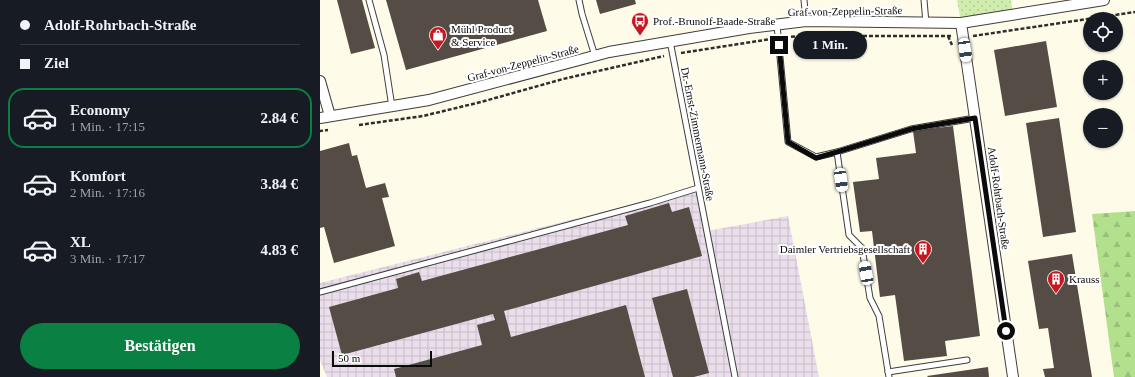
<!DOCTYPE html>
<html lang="de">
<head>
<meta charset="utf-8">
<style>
	body { margin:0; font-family:Georgia,serif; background:#242831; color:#f1f3f6; height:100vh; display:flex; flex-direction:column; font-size:15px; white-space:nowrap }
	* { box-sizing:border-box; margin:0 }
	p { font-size:13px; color:#9ea1a6 }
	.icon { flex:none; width:22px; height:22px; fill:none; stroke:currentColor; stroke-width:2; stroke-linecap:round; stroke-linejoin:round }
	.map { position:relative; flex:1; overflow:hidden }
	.details { display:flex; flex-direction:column; background:#171b24; width:320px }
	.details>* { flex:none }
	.guide { display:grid; align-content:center; height:88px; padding:0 20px; background:#171b24 }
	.controls { position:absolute; left:763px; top:12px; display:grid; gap:8px }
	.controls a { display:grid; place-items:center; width:40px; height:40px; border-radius:50%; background:#171b24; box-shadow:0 1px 3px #0004; font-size:20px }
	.scale { position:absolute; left:12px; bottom:10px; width:100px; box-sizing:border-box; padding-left:4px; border:2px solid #0b0b0b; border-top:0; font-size:11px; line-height:14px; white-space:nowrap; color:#0b0b0b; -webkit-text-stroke:3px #fff; paint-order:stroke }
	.end { position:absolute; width:18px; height:18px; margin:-9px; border:5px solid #0b0b0b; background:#fff; box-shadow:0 0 0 2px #fff }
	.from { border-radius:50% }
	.bubble { position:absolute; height:28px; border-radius:14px; background:#171b24; box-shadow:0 1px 3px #0004; font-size:13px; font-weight:700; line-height:28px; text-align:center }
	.car { position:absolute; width:12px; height:24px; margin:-12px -6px; border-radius:5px; box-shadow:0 0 3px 1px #0007; background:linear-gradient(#fff 24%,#345 0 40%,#fff 0 76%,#345 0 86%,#fff 0) }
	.guide b { display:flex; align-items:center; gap:14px; height:38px; font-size:15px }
	.guide b+b { border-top:1px solid #363941 }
	.guide i { width:10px; height:10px; background:#f1f3f6 }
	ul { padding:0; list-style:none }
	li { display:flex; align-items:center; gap:12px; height:60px; margin:0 8px 6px; padding:0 12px; border:2px solid transparent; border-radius:16px }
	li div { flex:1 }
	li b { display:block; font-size:15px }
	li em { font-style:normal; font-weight:700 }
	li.active { border-color:#0b8043 }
	li>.icon { width:36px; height:36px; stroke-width:1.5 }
	.action { display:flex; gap:8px; margin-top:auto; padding:8px 20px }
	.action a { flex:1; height:46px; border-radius:24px; background:#0b8043; color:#fff; font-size:16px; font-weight:700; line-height:46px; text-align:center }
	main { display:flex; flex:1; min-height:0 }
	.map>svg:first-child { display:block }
	.industrial { fill:url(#industrial-grid) }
	.grass { fill:url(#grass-dots) }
	.forest { fill:url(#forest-firs) }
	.building { fill:#554c46 }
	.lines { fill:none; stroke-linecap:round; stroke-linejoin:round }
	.service-casing { stroke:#3e3e3e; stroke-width:7 }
	.minor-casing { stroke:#3e3e3e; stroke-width:12 }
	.path { stroke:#2d2d2d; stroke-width:2.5; stroke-dasharray:4 2; stroke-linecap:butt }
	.service { stroke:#fff; stroke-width:5 }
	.minor { stroke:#fff; stroke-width:10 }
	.route { stroke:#0b0b0b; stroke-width:5 }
	.labels { text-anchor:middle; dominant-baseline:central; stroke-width:4; stroke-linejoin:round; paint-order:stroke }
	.street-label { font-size:11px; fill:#0b0b0b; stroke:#fff }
	.poi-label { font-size:11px; fill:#0b0b0b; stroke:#fff; text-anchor:start }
</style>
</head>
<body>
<main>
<section class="details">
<div class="guide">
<b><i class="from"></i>Adolf-Rohrbach-Straße</b>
<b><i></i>Ziel</b>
</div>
<ul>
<li class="active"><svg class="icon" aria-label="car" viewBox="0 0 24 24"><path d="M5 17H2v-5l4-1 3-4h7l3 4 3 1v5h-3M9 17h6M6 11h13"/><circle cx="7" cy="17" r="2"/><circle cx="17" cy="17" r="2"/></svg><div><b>Economy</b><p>1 Min. · 17:15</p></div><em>2.84 €</em></li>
<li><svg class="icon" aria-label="car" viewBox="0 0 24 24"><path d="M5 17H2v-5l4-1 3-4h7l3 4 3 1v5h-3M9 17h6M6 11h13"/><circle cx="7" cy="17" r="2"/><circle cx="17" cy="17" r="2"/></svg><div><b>Komfort</b><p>2 Min. · 17:16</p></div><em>3.84 €</em></li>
<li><svg class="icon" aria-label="car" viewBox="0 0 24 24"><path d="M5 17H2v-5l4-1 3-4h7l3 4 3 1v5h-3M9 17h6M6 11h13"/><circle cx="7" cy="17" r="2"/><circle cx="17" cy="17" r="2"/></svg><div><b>XL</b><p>3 Min. · 17:17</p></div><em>4.83 €</em></li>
</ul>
<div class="action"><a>Bestätigen</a></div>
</section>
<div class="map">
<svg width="815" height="377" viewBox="0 0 815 377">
	<defs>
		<pattern id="industrial-grid" width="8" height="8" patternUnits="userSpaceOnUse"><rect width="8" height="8" fill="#eadeeb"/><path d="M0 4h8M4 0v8" fill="none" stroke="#c7bdc8"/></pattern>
		<pattern id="grass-dots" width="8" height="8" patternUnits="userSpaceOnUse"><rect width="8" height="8" fill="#d0edaf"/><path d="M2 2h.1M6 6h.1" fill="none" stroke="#b1ca95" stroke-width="1.8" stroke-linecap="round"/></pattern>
		<pattern id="forest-firs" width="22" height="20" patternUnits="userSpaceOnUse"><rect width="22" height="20" fill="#b3e08d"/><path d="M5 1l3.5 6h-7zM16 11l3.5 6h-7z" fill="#99bf78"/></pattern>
	</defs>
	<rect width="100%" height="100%" fill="#fffbe9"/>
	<path class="industrial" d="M378 188 387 231 468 216 499 377H7L0 360V283Z"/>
	<path class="grass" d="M637 0H691L693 15 641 23Z"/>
	<path class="forest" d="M815 211V377H794L772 214Z"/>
	<g class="building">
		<path d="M17 0H42L55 48 31 54Z"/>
		<path d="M66 0H218L227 31 86 70Z"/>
		<path d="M276 0H315L316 4 280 14Z"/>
		<path d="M726 41 737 107 685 116 674 50Z"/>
		<path d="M739 118 756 232 723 237 706 123Z"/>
		<path d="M633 126 660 336 625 341 627 356 584 361 575 295 560 297 552 231 540 232 533 182 559 179 556 158 596 153 593 131Z"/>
		<path d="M29 143 32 156 37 155 46 188 65 183 69 197 62 198 75 246 14 263 4 227 0 228V151Z"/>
		<path d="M349 203 352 212 369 207 382 256 184 311 191 337 306 305 325 377H76L74 369 162 345 157 325 175 320 173 314 22 355 9 307 78 288 76 279 99 272 102 281 308 225 305 216Z"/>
		<path d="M752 254 772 377H725L723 369 734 368 728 328 719 329 708 261Z"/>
		<path d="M367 289 389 373 374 377H353L332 298Z"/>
		<path d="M668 367 669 377H608L607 376Z"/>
	</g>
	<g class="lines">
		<g class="service-casing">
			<g id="service">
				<path d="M49 0 64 55 72 107"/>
				<path d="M259 0 262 14 275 56"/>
				<path d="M484 0 486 21"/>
				<path d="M604 0 606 23"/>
				<path d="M457 25 468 142 496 157 517 152 529 235 542 248 550 298 559 316 569 377"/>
				<path d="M350 41 415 377"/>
				<path d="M517 152 591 129 655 118"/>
				<path d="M0 292 330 203 378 188"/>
				<path d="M568 372 647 360"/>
			</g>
		</g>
		<g class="minor-casing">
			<g id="minor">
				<path d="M641 23 693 377"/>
				<path d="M0 81 10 116"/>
				<path d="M0 118 109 100 289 52 429 28 486 21 641 23 784 0"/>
			</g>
		</g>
		<g class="path">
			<path d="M628 36 632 45"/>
			<path d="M653 36 815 12"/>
			<path d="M465 37 485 36H632"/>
			<path d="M361 53 451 39"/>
			<path d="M39 125 103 116 161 102 243 79 344 56"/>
			<path d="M0 130V131L8 130"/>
		</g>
		<use href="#service" class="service"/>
		<use href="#minor" class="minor"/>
	</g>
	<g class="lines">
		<path class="route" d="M459 45 468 142 496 158 517 152 591 129 655 118 686 331"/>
	</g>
	<defs>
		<g id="bus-pin" transform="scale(0.9)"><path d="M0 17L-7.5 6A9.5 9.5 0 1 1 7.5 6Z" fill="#c81620" stroke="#fff"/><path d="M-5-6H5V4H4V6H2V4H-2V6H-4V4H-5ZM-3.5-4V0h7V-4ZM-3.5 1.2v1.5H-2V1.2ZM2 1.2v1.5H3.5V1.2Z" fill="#fff"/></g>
		<g id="shop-pin" transform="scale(0.9)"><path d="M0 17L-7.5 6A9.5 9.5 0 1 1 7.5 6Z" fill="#c81620" stroke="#fff"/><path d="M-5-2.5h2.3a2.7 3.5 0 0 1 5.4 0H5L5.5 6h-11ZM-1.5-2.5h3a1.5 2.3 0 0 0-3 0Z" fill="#fff"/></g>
		<g id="building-pin" transform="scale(0.9)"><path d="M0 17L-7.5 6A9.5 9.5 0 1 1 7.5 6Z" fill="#c81620" stroke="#fff"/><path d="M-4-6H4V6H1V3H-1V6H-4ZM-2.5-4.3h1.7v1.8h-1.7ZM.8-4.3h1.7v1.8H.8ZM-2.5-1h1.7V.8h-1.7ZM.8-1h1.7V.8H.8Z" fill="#fff"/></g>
	</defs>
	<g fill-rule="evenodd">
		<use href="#bus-pin" x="320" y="21"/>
		<use href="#shop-pin" x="118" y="35"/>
		<use href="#building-pin" x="603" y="249"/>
		<use href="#building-pin" x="736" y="279"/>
	</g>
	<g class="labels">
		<g class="street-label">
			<text transform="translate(525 11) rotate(-1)">Graf-von-Zeppelin-Straße</text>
			<text transform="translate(203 63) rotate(-15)">Graf-von-Zeppelin-Straße</text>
			<text transform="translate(378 134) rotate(79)">Dr.-Ernst-Zimmermann-Straße</text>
			<text transform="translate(679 198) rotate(82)">Adolf-Rohrbach-Straße</text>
		</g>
		<g class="poi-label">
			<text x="333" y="21">Prof.-Brunolf-Baade-Straße</text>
			<text x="131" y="29">Mühl Product<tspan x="131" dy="13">&amp; Service</tspan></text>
			<text x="590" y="249" text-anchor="end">Daimler Vertriebsgesellschaft</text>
			<text x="749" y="279">Krauss</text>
		</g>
	</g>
</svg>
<div class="controls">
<a><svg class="icon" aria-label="locate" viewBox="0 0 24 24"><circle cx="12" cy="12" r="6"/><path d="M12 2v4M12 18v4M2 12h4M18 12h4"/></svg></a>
<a>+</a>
<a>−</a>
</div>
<div class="scale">50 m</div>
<i class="end from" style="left:686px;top:331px"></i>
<i class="end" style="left:459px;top:45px"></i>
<div class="bubble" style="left:473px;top:31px;width:74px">1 Min.</div>
<i class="car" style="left:645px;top:50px;rotate:172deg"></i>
<i class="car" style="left:521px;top:180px;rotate:172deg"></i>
<i class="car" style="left:546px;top:273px;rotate:350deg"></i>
</div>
</main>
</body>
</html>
